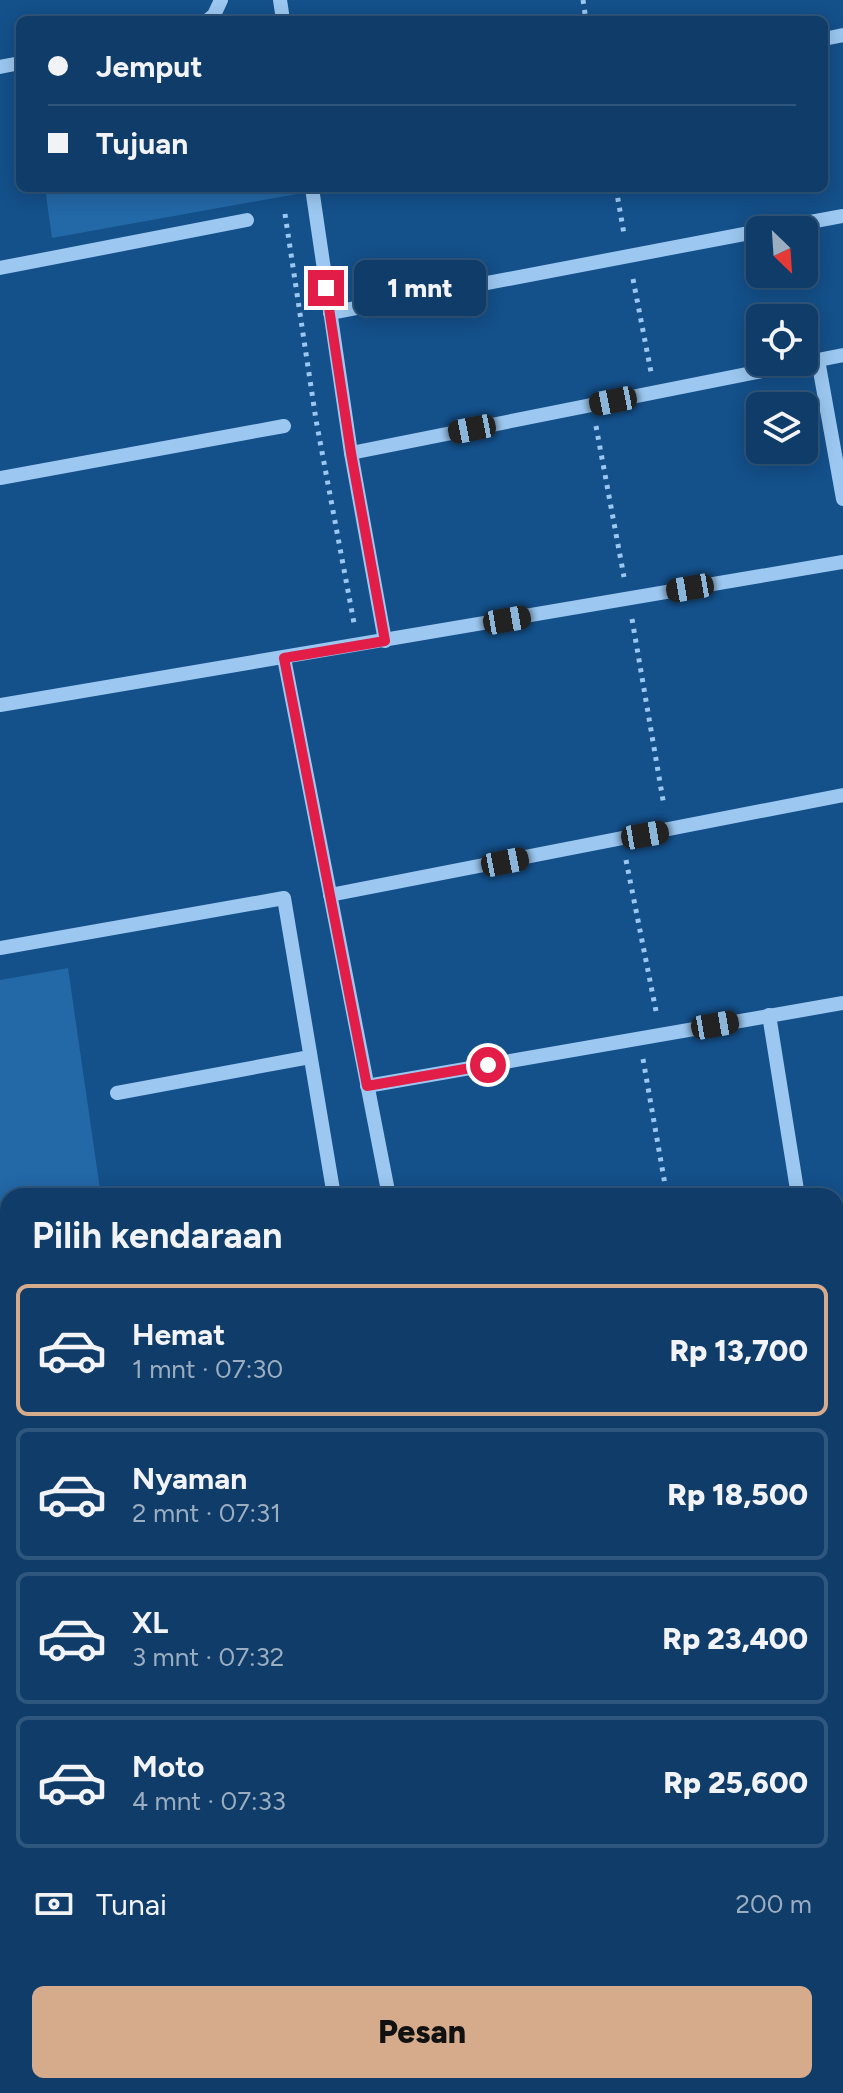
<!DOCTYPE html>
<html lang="id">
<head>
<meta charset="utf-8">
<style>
	body { margin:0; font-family:Figtree,sans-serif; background:#18436e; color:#f1f3f6; height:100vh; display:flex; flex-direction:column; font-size:30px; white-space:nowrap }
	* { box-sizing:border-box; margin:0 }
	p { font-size:26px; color:#9badc0 }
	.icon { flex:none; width:44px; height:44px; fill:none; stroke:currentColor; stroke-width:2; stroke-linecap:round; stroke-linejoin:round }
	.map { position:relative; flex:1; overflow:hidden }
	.side { position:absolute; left:0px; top:1188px; width:844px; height:906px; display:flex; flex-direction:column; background:#0f3c68; border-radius:24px 24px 0 0; box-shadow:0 4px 20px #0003,0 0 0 2px #2f567c }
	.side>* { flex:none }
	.hud { position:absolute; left:16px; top:16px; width:812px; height:176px; border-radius:12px; box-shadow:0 4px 20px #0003,0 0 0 2px #2f567c; display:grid; align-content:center; height:176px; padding:0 32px; background:#0f3c68 }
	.needle { width:52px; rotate:155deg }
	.controls { position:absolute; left:746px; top:216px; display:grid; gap:16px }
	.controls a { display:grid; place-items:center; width:72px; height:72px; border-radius:12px; background:#0f3c68; box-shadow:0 4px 20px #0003,0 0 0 2px #2f567c; font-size:40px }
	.end { position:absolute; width:36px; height:36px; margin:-18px; border:10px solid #e11d48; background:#fff; box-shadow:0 0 0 4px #fff }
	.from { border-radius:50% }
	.bubble { position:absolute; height:56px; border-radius:12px; background:#0f3c68; box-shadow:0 4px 20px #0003,0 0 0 2px #2f567c; font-size:26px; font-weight:800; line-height:56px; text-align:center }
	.car { position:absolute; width:24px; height:48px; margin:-24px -12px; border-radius:10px; box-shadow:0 0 6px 2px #0007; background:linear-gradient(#222 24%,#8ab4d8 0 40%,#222 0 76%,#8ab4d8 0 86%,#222 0) }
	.hud b { display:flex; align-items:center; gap:28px; height:76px; font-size:30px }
	.hud b+b { border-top:2px solid #2f567c }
	.hud i { width:20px; height:20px; background:#f1f3f6 }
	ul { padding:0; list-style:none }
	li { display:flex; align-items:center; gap:24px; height:132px; margin:0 16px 12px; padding:0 16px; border:4px solid #2f567c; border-radius:12px }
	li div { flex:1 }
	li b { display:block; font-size:30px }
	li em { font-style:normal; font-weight:800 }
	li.on { border-color:#d6ab8b }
	li>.icon { width:72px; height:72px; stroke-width:1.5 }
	h2 { padding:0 32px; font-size:36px; line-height:96px }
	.pay { display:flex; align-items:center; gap:20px; height:88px; padding:0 32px; font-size:30px }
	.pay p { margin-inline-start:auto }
	.primary-button { display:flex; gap:16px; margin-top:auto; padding:16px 32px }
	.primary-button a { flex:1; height:92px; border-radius:12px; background:#d6ab8b; color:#111; font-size:32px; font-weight:800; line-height:92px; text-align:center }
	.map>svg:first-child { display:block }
	.green { fill:#2368a7 }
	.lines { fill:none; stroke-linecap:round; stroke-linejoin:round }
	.path { stroke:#9bc7f0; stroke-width:5; stroke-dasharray:4 6; stroke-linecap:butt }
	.minor { stroke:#9bc7f0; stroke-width:14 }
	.route { stroke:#e11d48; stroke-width:10 }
</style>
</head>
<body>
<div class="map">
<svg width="843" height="2093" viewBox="0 0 843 2093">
	<rect width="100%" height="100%" fill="#14508a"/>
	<g class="green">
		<path d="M45 188H296L297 194 52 238Z"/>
		<path d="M68 968 101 1196H8V1336L0 1339V980Z"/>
		<path d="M8 1456V1622L0 1623V1457Z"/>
	</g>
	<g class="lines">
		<g class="path">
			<path d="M583 0 586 20"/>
			<path d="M616 188 624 234"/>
			<path d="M285 214 316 420 354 623"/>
			<path d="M633 279 651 372"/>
			<path d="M596 426 624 577"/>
			<path d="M632 619 664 806"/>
			<path d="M626 860 656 1011"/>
			<path d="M643 1059 667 1196"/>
		</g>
		<g class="minor">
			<path d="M280 0 283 20"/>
			<path d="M208 20 214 15 221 0"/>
			<path d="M824 39 843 35"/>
			<path d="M0 67 20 63"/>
			<path d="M312 188 351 453"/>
			<path d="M767 230 843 216"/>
			<path d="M0 268 247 220"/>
			<path d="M330 313 760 231"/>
			<path d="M818 360 843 499"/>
			<path d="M0 478 284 426"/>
			<path d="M385 641 351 453 843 355"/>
			<path d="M284 658 389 1196"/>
			<path d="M0 705 843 562"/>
			<path d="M330 895 843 795"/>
			<path d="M0 948 284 898 334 1196"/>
			<path d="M769 1015 798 1196"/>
			<path d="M367 1086 843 1003"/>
			<path d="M117 1093 310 1057"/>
			<path d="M0 1438 8 1436"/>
			<path d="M0 1810 8 1809"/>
			<path d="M0 1964 8 1963"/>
			<path d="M0 1984 7 2027"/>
		</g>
	</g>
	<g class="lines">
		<path class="route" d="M326 288 351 453 385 641 284 658 367 1086 488 1065"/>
	</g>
</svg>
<div class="controls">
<a><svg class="needle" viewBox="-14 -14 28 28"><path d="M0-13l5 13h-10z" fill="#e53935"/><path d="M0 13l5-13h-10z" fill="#9badc0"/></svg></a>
<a><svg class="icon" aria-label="locate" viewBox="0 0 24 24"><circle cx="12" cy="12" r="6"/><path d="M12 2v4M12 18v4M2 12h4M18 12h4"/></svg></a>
<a><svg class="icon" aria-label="layers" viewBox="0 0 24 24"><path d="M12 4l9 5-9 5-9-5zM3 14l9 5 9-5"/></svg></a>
</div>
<i class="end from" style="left:488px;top:1065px"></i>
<i class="end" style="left:326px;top:288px"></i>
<div class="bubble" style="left:354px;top:260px;width:132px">1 mnt</div>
<i class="car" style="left:613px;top:401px;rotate:259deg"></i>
<i class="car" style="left:472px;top:429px;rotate:259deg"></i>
<i class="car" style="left:690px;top:588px;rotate:260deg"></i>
<i class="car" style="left:507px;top:620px;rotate:80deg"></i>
<i class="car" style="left:645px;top:835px;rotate:80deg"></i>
<i class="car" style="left:505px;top:862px;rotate:79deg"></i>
<i class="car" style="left:715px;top:1025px;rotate:80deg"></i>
<div class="hud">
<b><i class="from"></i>Jemput</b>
<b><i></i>Tujuan</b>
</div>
<section class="side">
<h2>Pilih kendaraan</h2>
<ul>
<li class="on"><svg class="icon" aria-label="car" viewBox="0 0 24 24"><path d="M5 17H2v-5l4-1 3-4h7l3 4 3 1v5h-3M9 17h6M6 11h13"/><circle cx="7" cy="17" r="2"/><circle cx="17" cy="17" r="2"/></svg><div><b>Hemat</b><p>1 mnt · 07:30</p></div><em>Rp 13,700</em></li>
<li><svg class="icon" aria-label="car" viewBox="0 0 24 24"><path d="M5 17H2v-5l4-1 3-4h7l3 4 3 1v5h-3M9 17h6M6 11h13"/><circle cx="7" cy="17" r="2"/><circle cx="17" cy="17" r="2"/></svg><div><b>Nyaman</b><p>2 mnt · 07:31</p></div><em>Rp 18,500</em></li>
<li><svg class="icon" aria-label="car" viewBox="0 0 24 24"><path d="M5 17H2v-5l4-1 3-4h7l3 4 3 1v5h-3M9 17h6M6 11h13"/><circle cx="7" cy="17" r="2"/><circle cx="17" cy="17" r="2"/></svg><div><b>XL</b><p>3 mnt · 07:32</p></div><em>Rp 23,400</em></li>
<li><svg class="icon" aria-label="car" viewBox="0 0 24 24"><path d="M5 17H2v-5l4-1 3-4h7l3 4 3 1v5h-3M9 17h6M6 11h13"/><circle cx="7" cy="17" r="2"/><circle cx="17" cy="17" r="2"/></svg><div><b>Moto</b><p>4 mnt · 07:33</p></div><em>Rp 25,600</em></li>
</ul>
<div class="pay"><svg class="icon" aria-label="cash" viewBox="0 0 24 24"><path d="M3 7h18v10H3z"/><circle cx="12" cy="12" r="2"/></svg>Tunai<p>200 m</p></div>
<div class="primary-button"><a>Pesan</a></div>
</section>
</div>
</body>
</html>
